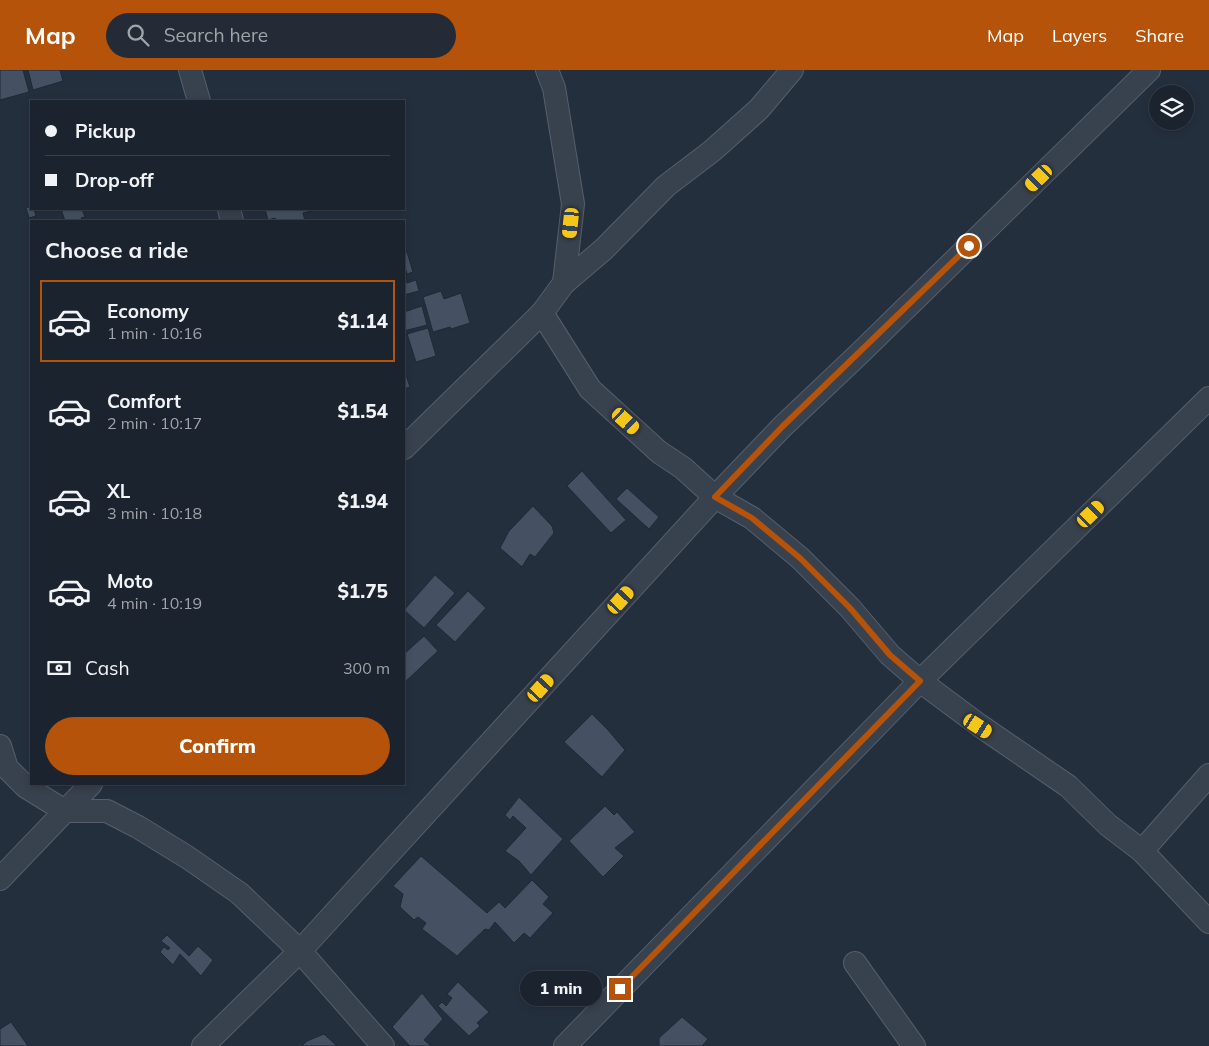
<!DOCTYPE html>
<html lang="en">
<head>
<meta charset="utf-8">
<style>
	body { margin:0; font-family:Mulish,sans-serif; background:#242b36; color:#f1f3f6; height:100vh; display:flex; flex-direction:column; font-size:19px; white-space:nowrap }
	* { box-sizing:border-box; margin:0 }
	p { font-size:16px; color:#a0a4aa }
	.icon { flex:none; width:28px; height:28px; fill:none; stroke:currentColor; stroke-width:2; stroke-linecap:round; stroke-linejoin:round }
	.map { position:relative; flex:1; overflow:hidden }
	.side { position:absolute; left:30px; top:150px; width:375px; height:565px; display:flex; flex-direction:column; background:#1b232e; border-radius:0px; box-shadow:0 2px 8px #0003,0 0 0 1px #39404a }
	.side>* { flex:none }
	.guide { position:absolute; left:30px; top:30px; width:375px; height:110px; border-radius:0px; box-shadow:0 2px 8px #0003,0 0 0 1px #39404a; display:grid; align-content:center; height:110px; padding:0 15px; background:#1b232e }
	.tools { position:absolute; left:1149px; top:15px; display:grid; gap:10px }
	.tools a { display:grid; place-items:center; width:45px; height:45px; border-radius:50%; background:#1b232e; box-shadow:0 2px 8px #0003,0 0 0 1px #39404a; font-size:25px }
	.end { position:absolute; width:22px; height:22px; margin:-11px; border:6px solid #b45309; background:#fff; box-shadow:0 0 0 2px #fff }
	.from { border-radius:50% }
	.bubble { position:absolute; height:35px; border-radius:18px; background:#1b232e; box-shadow:0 2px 8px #0003,0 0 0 1px #39404a; font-size:16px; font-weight:800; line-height:35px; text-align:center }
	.car { position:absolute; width:15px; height:30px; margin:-15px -8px; border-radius:6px; box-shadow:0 0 4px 1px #0007; background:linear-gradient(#f5c518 24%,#345 0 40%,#f5c518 0 76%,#345 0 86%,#f5c518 0) }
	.guide b { display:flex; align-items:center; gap:18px; height:48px; font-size:19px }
	.guide b+b { border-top:1px solid #39404a }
	.guide i { width:12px; height:12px; background:#f1f3f6 }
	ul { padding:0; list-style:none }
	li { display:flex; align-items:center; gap:15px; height:82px; margin:0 10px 8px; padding:0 5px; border:2px solid transparent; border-radius:0px }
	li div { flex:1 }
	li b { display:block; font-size:19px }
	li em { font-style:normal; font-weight:800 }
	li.selected { border-color:#b45309 }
	li>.icon { width:45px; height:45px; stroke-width:1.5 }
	h2 { padding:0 15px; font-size:22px; line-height:60px }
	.pay { display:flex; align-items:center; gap:12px; height:55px; padding:0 15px; font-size:19px }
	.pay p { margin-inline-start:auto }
	.primary-button { display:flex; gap:10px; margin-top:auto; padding:10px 15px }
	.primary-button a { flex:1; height:58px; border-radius:30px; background:#b45309; color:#fff; font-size:20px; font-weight:800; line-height:58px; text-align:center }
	header { display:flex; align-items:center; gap:30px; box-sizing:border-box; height:70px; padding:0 25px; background:#b45309; color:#fff }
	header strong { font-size:24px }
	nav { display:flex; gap:28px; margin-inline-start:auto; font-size:18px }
	.search { width:350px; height:45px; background:#242b36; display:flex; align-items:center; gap:12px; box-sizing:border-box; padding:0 18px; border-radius:28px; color:#a0a4aa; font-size:19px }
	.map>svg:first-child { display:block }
	.building { fill:#455162; stroke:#1f2835 }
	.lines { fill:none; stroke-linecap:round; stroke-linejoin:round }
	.minor-casing { stroke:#565f6c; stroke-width:24 }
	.minor { stroke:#38414e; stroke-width:22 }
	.route { stroke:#b45309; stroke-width:6 }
</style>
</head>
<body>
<header>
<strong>Map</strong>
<div class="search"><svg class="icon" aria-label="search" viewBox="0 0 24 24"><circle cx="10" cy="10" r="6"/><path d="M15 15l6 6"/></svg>Search here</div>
<nav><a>Map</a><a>Layers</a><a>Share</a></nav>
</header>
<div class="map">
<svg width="1209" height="976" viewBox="0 0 1209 976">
	<rect width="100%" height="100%" fill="#242f3e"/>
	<g class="building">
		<path d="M0 0H23L29 22 0 30Z"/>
		<path d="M28 0H60L63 11 33 20Z"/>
		<path d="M31 136V139H34L36 146 29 148 26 138Z"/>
		<path d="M61 139H82L85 147 81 148 82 151H65Z"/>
		<path d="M265 139H315V140L303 143 305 151H276L275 148 268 150Z"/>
		<path d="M404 182H407L413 202 407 204 404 194Z"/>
		<path d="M404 203 407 213 416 210 419 221 404 225Z"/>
		<path d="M441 221 444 229 461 223 470 253 451 259 450 257 433 262 423 227Z"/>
		<path d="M422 236 427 255 404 261V242Z"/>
		<path d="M428 258 436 286 416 292 407 264Z"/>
		<path d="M404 299 410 317 404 319Z"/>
		<path d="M582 401 626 450 611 463 567 416Z"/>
		<path d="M627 418 659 447 649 459 616 429Z"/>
		<path d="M533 436 552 456 554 463 535 487 530 484 522 497 500 478 509 461Z"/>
		<path d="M435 505 455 523 424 558 404 540Z"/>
		<path d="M468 521 486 538 455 572 436 555Z"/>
		<path d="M424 566 438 581 404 613V584Z"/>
		<path d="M592 644 608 660 625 680 602 707 564 672Z"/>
		<path d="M519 727 563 769 531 805 519 791 505 781 526 758 513 746 510 750 505 745Z"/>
		<path d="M605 736 614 745 617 742 635 762 615 778 624 786 603 807 569 771Z"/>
		<path d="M421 786 487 843 499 832 505 838 532 810 549 827 543 834 553 843 530 868 524 863 514 873 495 852 489 860 485 859 457 886 422 859 426 853 418 847 414 850 400 837 403 824 393 816Z"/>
		<path d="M167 865 189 886 198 876 213 890 201 906 180 884 173 895 160 882 164 877 168 880 170 878 161 871Z"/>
		<path d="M458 912 489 942 477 953 480 956 469 966 438 936 442 932 446 936 452 928 447 924Z"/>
		<path d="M422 923 443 949 424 970 431 976H410L392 957Z"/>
		<path d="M682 947 708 969 702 976H659V968Z"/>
		<path d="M11 952 28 976H0V959Z"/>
		<path d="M324 964 337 976H302L307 971Z"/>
	</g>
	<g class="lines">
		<g class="minor-casing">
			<g id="minor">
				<path d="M190 0 199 31"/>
				<path d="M547 0 554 18 573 134 564 213"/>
				<path d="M229 139 232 151"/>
				<path d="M542 243 590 319 659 382 683 398 715 427 752 448 800 488 850 538 890 585 920 611 979 655 1068 716 1108 755 1142 781 1209 852"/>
				<path d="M404 378 542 243 564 213 604 179 666 116 712 81 759 39 792 0"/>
				<path d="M0 676 7 698 26 717 65 741H107L138 757 187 787 239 823 300 881 383 976"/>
				<path d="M1142 781 1209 705"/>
				<path d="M0 809 91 714"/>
				<path d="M855 893 914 976"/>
				<path d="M203 976 300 881 715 427 783 356 859 284 1149 0"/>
				<path d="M565 976 920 611 1209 328"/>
			</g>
		</g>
		<use href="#minor" class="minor"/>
	</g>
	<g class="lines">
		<path class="route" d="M620 919 920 611 890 585 850 538 800 488 752 448 715 427 783 356 969 176"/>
	</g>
</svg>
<div class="tools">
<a><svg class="icon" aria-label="layers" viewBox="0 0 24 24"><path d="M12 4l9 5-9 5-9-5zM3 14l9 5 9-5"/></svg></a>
</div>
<i class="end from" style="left:969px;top:176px"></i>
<i class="end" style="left:620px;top:919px"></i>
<div class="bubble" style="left:520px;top:901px;width:82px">1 min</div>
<i class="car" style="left:1039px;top:108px;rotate:226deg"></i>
<i class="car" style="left:571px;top:153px;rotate:186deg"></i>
<i class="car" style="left:626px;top:351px;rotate:132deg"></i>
<i class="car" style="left:1091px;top:444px;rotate:46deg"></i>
<i class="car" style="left:621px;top:530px;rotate:42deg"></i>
<i class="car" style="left:541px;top:618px;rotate:42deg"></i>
<i class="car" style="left:978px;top:656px;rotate:123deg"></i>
<div class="guide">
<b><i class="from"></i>Pickup</b>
<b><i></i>Drop-off</b>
</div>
<section class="side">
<h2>Choose a ride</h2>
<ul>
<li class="selected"><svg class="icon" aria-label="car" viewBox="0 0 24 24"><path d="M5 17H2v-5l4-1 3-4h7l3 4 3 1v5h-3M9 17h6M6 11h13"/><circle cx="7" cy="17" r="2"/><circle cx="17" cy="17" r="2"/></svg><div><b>Economy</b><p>1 min · 10:16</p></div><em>$1.14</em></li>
<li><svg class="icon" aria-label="car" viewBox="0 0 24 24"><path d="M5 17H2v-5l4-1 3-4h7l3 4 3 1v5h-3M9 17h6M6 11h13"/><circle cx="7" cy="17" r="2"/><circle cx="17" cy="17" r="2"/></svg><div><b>Comfort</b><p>2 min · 10:17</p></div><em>$1.54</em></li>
<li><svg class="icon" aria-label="car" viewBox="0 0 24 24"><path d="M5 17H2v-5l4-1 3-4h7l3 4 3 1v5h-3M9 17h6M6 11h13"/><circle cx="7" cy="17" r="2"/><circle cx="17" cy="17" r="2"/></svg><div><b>XL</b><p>3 min · 10:18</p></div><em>$1.94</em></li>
<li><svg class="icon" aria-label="car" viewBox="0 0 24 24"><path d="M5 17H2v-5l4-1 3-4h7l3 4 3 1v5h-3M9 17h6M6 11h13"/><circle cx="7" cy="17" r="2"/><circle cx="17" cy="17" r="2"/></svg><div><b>Moto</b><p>4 min · 10:19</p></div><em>$1.75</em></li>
</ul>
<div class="pay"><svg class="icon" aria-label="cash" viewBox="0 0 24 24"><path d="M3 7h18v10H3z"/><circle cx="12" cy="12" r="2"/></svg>Cash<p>300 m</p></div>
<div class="primary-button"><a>Confirm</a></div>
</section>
</div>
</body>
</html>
